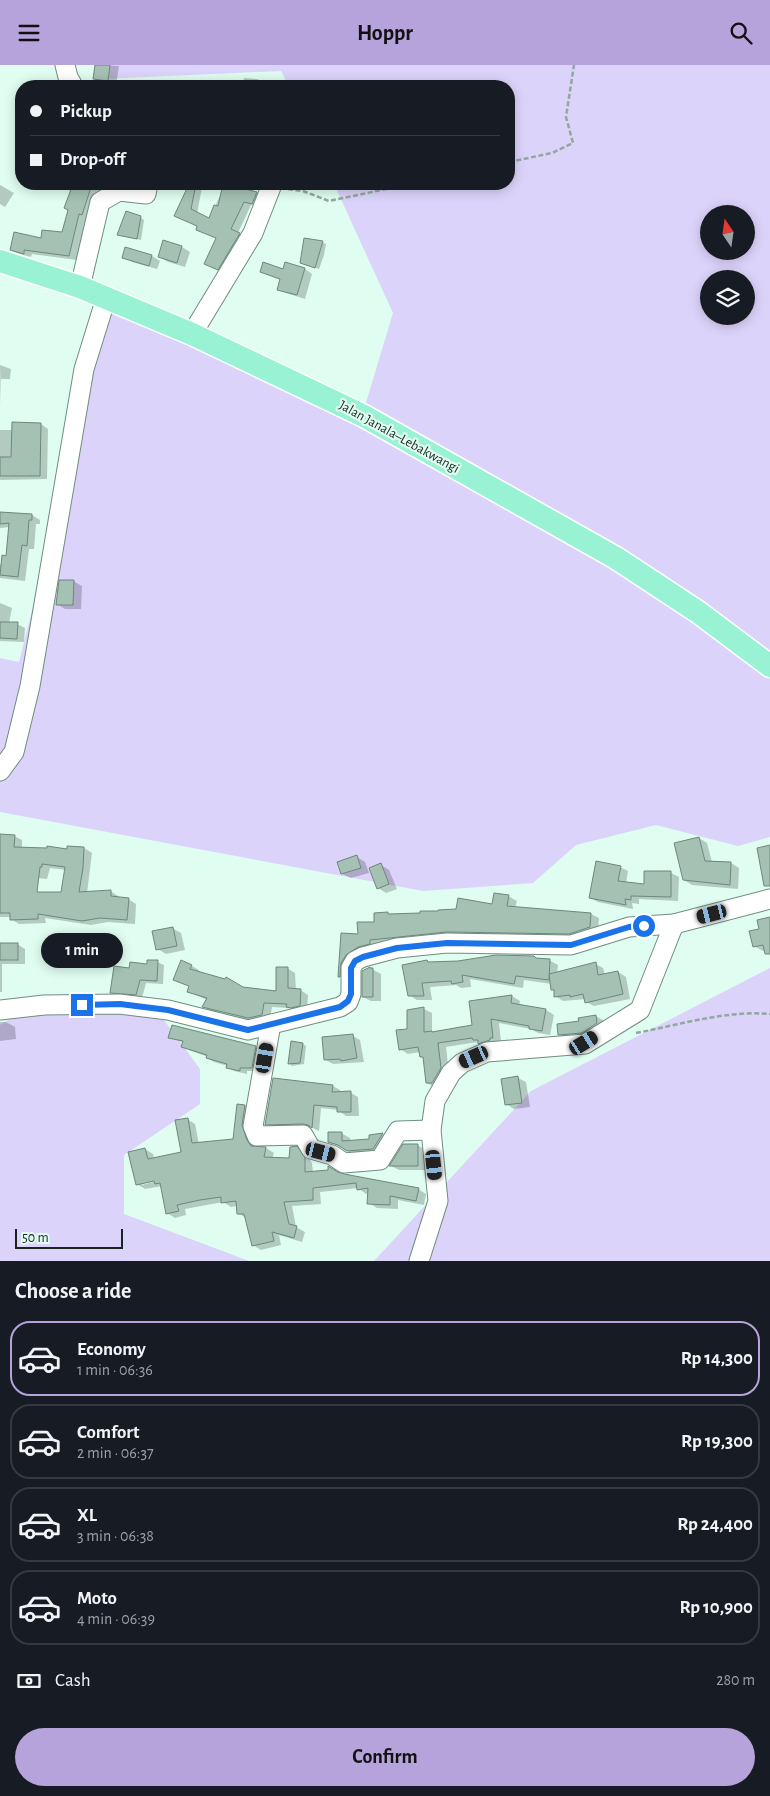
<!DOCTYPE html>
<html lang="en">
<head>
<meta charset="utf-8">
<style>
	body { margin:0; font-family:"Alegreya Sans",sans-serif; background:#242831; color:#f1f3f6; height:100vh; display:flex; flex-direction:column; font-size:19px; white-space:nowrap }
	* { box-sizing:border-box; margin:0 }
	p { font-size:16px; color:#9ea1a6 }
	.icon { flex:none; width:28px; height:28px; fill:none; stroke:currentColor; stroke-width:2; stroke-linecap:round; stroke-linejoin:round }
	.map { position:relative; height:1196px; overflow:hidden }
	.panel { display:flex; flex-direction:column; background:#171b24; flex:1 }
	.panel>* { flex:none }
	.guide { position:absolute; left:15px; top:15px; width:500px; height:110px; border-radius:20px; box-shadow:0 2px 12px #0003; display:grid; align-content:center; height:110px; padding:0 15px; background:#171b24 }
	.needle { width:32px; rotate:347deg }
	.buttons { position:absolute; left:700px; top:140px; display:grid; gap:10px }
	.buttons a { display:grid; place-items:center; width:55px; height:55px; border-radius:50%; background:#171b24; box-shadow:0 2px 12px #0003; font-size:25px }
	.scale { position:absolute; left:15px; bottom:12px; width:108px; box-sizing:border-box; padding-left:5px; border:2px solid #192420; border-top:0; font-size:14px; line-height:18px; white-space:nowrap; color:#192420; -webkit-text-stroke:4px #dffdf0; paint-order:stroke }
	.end { position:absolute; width:22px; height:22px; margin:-11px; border:6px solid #1a73e8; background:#fff; box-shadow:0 0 0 2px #fff }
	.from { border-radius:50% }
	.bubble { position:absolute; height:35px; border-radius:18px; background:#171b24; box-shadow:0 2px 12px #0003; font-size:16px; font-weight:600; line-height:35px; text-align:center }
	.car { position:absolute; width:15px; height:30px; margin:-15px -8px; border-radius:6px; box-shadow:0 0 4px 1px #0007; background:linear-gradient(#222 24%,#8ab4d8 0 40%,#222 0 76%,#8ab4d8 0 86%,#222 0) }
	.guide b { display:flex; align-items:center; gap:18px; height:48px; font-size:19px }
	.guide b+b { border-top:1px solid #363941 }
	.guide i { width:12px; height:12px; background:#f1f3f6 }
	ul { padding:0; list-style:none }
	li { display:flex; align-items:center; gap:15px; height:75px; margin:0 10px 8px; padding:0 5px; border:2px solid #363941; border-radius:20px }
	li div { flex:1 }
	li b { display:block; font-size:19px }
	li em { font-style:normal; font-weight:600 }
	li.current { border-color:#b6a3db }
	li>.icon { width:45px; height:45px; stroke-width:1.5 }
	h2 { padding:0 15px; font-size:22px; line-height:60px }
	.pay { display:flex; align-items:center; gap:12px; height:55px; padding:0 15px; font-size:19px }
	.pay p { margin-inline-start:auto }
	.cta { display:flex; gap:10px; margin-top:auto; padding:10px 15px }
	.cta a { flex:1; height:58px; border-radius:30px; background:#b6a3db; color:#111; font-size:20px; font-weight:600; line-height:58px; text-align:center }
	header { display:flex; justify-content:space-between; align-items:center; height:65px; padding:0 15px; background:#b6a3db; color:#111; font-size:22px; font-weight:600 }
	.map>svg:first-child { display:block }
	.green { fill:#dcd3fa; fill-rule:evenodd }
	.shadow { fill:#0003; fill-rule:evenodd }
	.building { fill:#a4c1b4; stroke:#6c887c; fill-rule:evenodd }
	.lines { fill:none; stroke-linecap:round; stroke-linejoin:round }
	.minor-casing { stroke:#718c80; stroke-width:21 }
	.major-casing { stroke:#fff; stroke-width:25 }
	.path { stroke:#91a89f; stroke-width:2.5; stroke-dasharray:5 2.5; stroke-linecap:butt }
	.minor { stroke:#fff; stroke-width:19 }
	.major { stroke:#99f2d3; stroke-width:22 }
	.route { stroke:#1a73e8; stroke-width:6 }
	.labels { text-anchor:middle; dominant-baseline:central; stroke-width:4.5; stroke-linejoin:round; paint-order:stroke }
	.street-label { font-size:14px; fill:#192420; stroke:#dffdf0 }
</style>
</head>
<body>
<header><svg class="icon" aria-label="menu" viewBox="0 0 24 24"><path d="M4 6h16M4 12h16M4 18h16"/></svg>Hoppr<svg class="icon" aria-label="search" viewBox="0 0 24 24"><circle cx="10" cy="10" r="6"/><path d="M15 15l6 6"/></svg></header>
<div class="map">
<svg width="770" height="1196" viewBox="0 0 770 1196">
	<rect width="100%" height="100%" fill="#dffdf0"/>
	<g class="green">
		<path d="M101 0H770V772L738 781 656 760 576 780 533 818 423 826 0 747V593L19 597 109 241 365 341 393 248 334 119H509V21H289L281 6 101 14ZM709 149H746V186H709ZM709 214H746V251H709Z"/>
		<path d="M770 903V1196H374L531 1026Z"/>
		<path d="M150 936 200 1004V1039L124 1090V1149L249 1196H0V960L29 942Z"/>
	</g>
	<g class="shadow">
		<path d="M96 0 119 1 116 20 103 19 94 14Z"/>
		<path d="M244 13 257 14 275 21H243Z"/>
		<path d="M17 99 21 100V112L15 109Z"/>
		<path d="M43 119H127L114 124 101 120 92 152H87L77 195 32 189 31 192 19 189 11 185 63 168 72 126Z"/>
		<path d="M188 119H216V122H202L197 149 209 154 225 120 257 128 263 132 259 142 251 140 238 168 246 173 225 208 212 202 217 173 204 168 198 161 182 154 190 120Z"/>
		<path d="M0 120 14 128 5 142 0 139Z"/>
		<path d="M140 152 144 155 141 175 119 170Z"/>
		<path d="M322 177 326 179 324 190 319 204 305 199Z"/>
		<path d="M182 182 190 187 185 202 168 197 160 192Z"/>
		<path d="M152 191 160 196 157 204 132 197 124 192Z"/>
		<path d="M305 204 312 209 305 234 286 228 278 224 281 215 261 207Z"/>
		<path d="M0 300 11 304 10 314H1V341Z"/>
		<path d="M41 359 48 364 47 414 0 415V365H13Z"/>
		<path d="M0 447 32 450 40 455V459H36L34 484H29L25 516 0 513V499L2 500 7 492 10 462 0 463Z"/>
		<path d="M73 516 82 521 81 544H65L57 539Z"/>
		<path d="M0 538 12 543 9 558 17 559 25 563 24 577 0 576Z"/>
		<path d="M0 771H14L22 775V783L68 785 84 783 92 788 87 828 110 826 118 831V833L128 834 136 839 135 859 108 857 91 860 45 853 46 858 19 859 11 854V852H0V827L62 828 66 805 50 803 47 814 7 810 0 807Z"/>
		<path d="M699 773 707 778 712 797 731 798 739 803 738 824 692 820 684 815Z"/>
		<path d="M357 792 365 797 369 808 351 813 342 809 339 798Z"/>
		<path d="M381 800 389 805 397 824 386 828 378 823Z"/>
		<path d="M620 802 628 806 626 818 645 821 671 808 679 812 678 836 639 834V839L632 838 633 844 598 837 590 833Z"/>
		<path d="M508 831 517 836 515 843 591 849 599 853 598 867 578 873 377 879 348 916 340 911 342 870 359 871 388 849 391 850 439 848 493 840Z"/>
		<path d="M770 854V885L763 886 754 881 761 865Z"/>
		<path d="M172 863 181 868 185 885 166 889 158 884Z"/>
		<path d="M0 879H17L25 884V899H2V927H0Z"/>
		<path d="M538 894 549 895 558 900 557 908 596 899 603 903 605 910 618 907 626 912 630 934 594 941 586 937V934L563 936 555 931 556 926 552 919 524 915 523 923 470 914 471 922 461 923 456 920 430 922 432 935H417L409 930 427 896 431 898Z"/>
		<path d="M157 897 164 900 163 919 146 918 142 933 118 931 112 927 130 904Z"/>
		<path d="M192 901 199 905V907L243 924 277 927 287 903 295 908 296 925H300L308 930 307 945 296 946 289 943 272 942 270 954 257 957 211 946 203 941 207 935 189 927 190 922 174 914Z"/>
		<path d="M370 903 381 909V936H371L363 932Z"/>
		<path d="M512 931 520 936 519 941 546 945 554 950 550 970 538 968 531 964 499 958 501 977 487 982 478 977 446 982 449 1008 435 1022 427 1018 425 994 421 991 420 987 408 989 400 984 408 965 424 944 432 948V967L473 962 470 937Z"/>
		<path d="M596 951 604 956 605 963 591 972 567 974 559 969 580 957Z"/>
		<path d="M0 957H6L15 962 16 974 0 976Z"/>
		<path d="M353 971 360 975 364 997 333 999 326 995Z"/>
		<path d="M170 972 255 982 262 986 259 1006H247V1009L234 1006 227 1002 228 1001 214 997 207 993 208 992 189 985 182 981 184 978Z"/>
		<path d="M303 979 306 981 304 999 292 1001 289 998Z"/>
		<path d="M518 1013 526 1017 530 1042 514 1044 506 1039Z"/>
		<path d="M333 1021 340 1025V1028H351L358 1032 359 1051H346L338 1045 321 1043 319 1066 311 1062 274 1063 266 1059Z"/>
		<path d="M238 1040 245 1041 253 1045 250 1063 243 1058V1061L250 1066 256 1082 266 1083 274 1088 272 1094 290 1095 296 1083 305 1087 312 1098 313 1108 339 1109 418 1124 426 1129 424 1140 398 1135V1144L377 1143 369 1138V1128L366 1129 358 1123 320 1127 321 1139 292 1141 296 1162 305 1167 302 1177 279 1170 281 1180 261 1185 253 1180 246 1153 238 1148 237 1141 231 1142 223 1137 185 1144 186 1150 175 1153 167 1148 162 1121 145 1124 137 1119 145 1084 153 1089 154 1094 183 1088 187 1054 195 1059 199 1079 234 1075ZM160 1113 161 1115 142 1120V1118Z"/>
		<path d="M341 1068 350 1073V1077L370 1075V1071L383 1069 391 1074 382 1088 357 1091 329 1076Z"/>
		<path d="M417 1080 426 1085V1105H399L391 1101Z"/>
	</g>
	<g class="building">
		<path d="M95 0H110L108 16 93 14Z"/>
		<path d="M73 119H92L82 150 79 149 69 191 24 185V189L10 185 14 167 41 173 42 165 62 167 68 145 64 143Z"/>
		<path d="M189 119H196L191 144 209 153 214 140 218 141 223 119H235L234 121 257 127 252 139 244 137 231 164 240 168 218 205 204 199 216 173 196 165 197 161 174 151Z"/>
		<path d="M126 146 141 151 137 174 117 170Z"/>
		<path d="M304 173 323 176 315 203 300 198Z"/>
		<path d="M163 175 182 181 177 198 158 192Z"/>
		<path d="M125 182 152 190 149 201 122 193Z"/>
		<path d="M263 197 283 204 285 197 305 203 297 230 277 225 280 214 260 207Z"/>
		<path d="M12 357 41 358 40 411H0V392H11Z"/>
		<path d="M0 447 32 449V455H29L27 481 22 480 18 512 0 510 2 490 6 491 9 458 0 459Z"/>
		<path d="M59 515H74L73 540H56Z"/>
		<path d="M0 557H18L17 574 0 573Z"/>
		<path d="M0 769 15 770 14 782 47 783V781L67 784V781L84 782 83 803 79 827 111 825V831L129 833 127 855 100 853 82 856 38 849V854L10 855V848H0ZM42 799 65 802 61 827H37L40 802H42Z"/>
		<path d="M699 772 705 796 731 797 730 820 683 815 674 778Z"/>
		<path d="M770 780V821H764L757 783Z"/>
		<path d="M357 790 361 803 341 809 337 797Z"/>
		<path d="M596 796 621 801 618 816 644 819V806H671V832L631 831V835L625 834 626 840 589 833Z"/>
		<path d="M381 798 389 819 377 824 369 803Z"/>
		<path d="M494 828 509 830 507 841 591 848 590 862 569 869 447 867 370 875V879L358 882 346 890 341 898 340 912H338L341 868 358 869 357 857H374V848L388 847V849L420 848V846H438V845L456 844 458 833 492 839Z"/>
		<path d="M770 852V889H765L763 880 753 882 749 866 759 864 757 855Z"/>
		<path d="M173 862 177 881 156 885 152 866Z"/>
		<rect x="0" y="878" width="18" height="17"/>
		<path d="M496 890 534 891 536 893 550 894 549 915 516 911 514 919 462 910 463 917 452 919 451 916 422 918 424 931H408L402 900 427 895 428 897 458 896Z"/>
		<path d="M147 895H158L157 916 140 915 136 930 110 928 114 901 129 903 130 897 147 899Z"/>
		<path d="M181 895 192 900 190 904 225 914 226 912 243 922 276 926V902H288V923L301 924 300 941 291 943 286 942 287 939 264 938 262 950 248 953 202 942 207 933 187 927 189 921 173 915Z"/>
		<path d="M596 897 598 910 618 906 623 929 585 938 583 929 570 932V930L554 932V925H551L549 909Z"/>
		<path d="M370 902V903H373V932H362V906Z"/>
		<path d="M512 930 511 938 546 944 542 966 529 964V961L491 954 493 973H490V975L478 979V975H473L472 973 438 978 441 1003 432 1018H426L423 992H420L418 982 399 985 396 965 407 964V945L424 942V967L432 966V967L472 960 469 936Z"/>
		<path d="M596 950 597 958 582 968 558 970 557 959 579 956 578 953Z"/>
		<path d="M172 960 256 981 252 1003H240V1006L226 1003 227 999 206 993 207 990 181 982 183 976 168 973Z"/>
		<path d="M353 969 357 993 341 996 340 994 324 995 322 972Z"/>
		<path d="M291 976 303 978 300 998 288 999Z"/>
		<path d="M518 1011 522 1038 505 1040 501 1014Z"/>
		<path d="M273 1013 333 1020 332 1027 351 1026V1047H337V1042L314 1040 312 1063 308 1060 303 1059 265 1060Z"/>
		<path d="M237 1039 245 1040 242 1060 247 1075 251 1081 266 1082 264 1092 289 1093 290 1082 297 1081 305 1092V1107L328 1105V1101L338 1107 344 1109 419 1123 416 1136 390 1131V1140L367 1139 368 1123 357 1125 356 1118 313 1123V1135L284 1137 289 1159 297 1161 294 1173 272 1167 274 1176 252 1181 244 1149H237L236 1136 221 1138V1132L200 1135 177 1140 179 1146 166 1149 160 1118 155 1119 154 1116 136 1120 128 1087 145 1083 148 1094 181 1087 175 1055 188 1053 192 1078 233 1074Z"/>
		<path d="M328 1067H342V1076L369 1074V1070L383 1068 373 1084 347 1086 338 1080 328 1077Z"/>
		<path d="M403 1079H418V1101H389Z"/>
	</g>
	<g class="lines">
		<g class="minor-casing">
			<g id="minor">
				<path d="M65 0 68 12 73 21"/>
				<path d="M80 222 100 137 119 126 146 129 148 119"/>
				<path d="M192 269 253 168 271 122V119"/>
				<path d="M0 706 14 687 30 621 84 304 106 233"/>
				<path d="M0 945 44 940 119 939 168 945 248 965 340 942 348 937 351 929V903L355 896 363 892 397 883 447 878 571 880 629 862 674 859 770 834"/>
				<path d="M271 959 253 1061 257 1071 303 1070 311 1084 332 1090 344 1098 380 1095 398 1066 431 1065"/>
				<path d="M419 1196 438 1136 431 1065 435 1036 451 1008 462 998 487 987 585 979 640 945 674 859"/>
			</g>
		</g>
		<g class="major-casing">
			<path id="major" d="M0 196 80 222 192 269 364 351 616 493 698 547 770 601"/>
		</g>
		<g class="path">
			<path d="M509 97 552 88 573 78 566 52 574 0"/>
			<path d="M288 124 303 126 329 136 410 119"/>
			<path d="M636 968C679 960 726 945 770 949"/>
		</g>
		<use href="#minor" class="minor"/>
		<use href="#major" class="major"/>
	</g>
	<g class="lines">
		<path class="route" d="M82 940 120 939 168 945 248 965 340 942 348 936 351 929V903L355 896 363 892 397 883 447 878 571 880 629 862 644 861"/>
	</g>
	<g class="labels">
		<g class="street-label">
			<text transform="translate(399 372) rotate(29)">Jalan Janala–Lebakwangi</text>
		</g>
	</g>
</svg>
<div class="buttons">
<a><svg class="needle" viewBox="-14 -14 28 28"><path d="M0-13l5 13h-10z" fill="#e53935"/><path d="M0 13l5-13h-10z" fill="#9ea1a6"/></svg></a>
<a><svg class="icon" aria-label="layers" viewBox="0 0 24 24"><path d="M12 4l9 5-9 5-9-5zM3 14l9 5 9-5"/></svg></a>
</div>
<div class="scale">50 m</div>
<i class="end from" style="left:644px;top:861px"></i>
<i class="end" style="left:82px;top:940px"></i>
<div class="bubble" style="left:41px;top:868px;width:82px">1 min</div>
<i class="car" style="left:712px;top:849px;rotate:256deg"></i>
<i class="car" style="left:584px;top:978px;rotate:59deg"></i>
<i class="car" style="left:474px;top:992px;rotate:246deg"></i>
<i class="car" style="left:265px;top:993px;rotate:10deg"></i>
<i class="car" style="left:321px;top:1087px;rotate:104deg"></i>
<i class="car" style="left:434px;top:1100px;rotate:174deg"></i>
<div class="guide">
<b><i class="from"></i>Pickup</b>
<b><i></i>Drop-off</b>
</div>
</div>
<section class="panel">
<h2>Choose a ride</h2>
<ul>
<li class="current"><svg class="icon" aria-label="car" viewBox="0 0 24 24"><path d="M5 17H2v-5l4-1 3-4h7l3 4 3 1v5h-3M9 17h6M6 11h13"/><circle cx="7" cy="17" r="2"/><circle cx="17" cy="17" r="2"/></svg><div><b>Economy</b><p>1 min · 06:36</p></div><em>Rp 14,300</em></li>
<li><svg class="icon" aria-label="car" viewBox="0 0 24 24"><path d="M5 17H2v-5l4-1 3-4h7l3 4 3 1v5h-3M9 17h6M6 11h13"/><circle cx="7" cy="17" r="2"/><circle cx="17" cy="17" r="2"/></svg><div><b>Comfort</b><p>2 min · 06:37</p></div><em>Rp 19,300</em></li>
<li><svg class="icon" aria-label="car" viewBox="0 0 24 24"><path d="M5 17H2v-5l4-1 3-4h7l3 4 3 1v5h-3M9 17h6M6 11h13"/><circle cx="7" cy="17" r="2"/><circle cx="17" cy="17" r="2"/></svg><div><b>XL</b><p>3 min · 06:38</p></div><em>Rp 24,400</em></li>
<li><svg class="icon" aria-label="car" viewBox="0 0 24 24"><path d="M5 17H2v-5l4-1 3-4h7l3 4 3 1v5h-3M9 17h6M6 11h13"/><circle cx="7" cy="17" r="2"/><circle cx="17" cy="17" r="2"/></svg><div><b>Moto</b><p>4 min · 06:39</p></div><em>Rp 10,900</em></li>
</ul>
<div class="pay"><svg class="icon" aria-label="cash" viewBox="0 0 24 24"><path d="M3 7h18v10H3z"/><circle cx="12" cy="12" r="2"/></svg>Cash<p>280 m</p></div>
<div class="cta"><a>Confirm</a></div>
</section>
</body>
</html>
